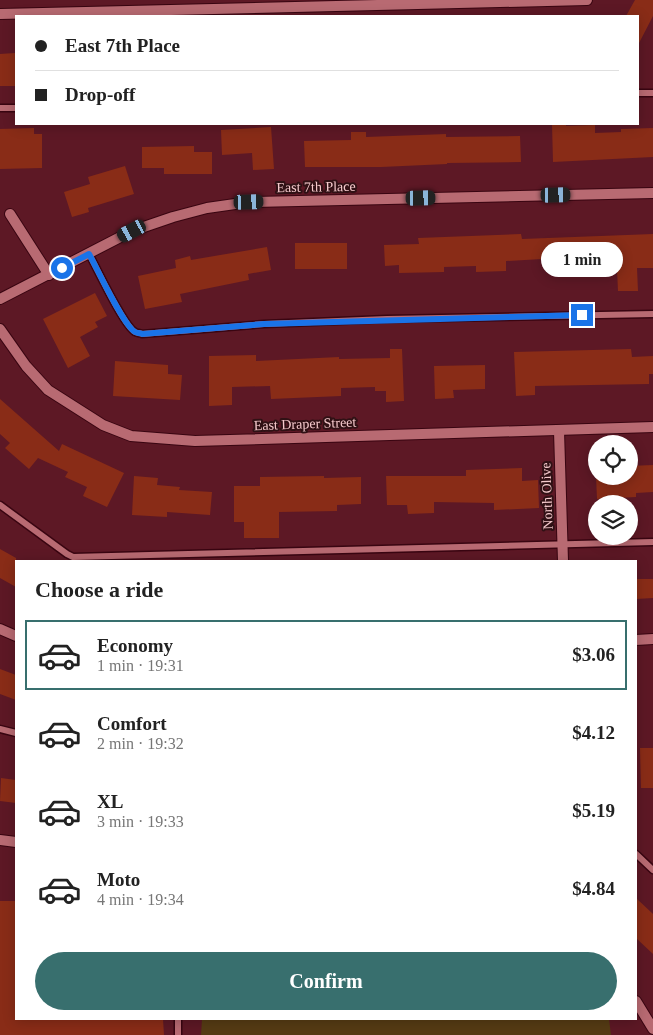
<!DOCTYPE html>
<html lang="en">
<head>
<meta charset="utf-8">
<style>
	body { margin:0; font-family:"Times New Roman",serif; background:#f2f2f2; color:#222; height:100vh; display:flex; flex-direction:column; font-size:19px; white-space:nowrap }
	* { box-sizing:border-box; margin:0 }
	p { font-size:16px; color:#767676 }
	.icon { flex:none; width:28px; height:28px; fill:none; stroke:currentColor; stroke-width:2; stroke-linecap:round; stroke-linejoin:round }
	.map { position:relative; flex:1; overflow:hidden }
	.panel { position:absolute; left:15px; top:560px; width:622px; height:460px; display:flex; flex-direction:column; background:#fff; border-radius:0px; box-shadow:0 2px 12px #0003 }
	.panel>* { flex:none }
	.top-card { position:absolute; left:15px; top:15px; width:624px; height:110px; border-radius:0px; box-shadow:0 2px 12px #0003; display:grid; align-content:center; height:110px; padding:0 20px; background:#fff }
	.fabs { position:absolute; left:588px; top:435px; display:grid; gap:10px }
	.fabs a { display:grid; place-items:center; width:50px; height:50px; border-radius:50%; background:#fff; box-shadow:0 2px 12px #0003; font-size:25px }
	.end { position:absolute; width:22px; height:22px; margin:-11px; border:6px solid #1a73e8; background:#fff; box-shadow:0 0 0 2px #fff }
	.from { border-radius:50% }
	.bubble { position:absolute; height:35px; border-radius:18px; background:#fff; box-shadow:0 2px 12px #0003; font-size:16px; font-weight:800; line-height:35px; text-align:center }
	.car { position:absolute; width:15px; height:30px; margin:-15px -8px; border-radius:6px; box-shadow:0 0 4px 1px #0007; background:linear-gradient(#222 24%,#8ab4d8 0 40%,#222 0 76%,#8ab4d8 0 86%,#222 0) }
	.top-card b { display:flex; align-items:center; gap:18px; height:48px; font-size:19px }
	.top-card b+b { border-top:1px solid #e0e0e0 }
	.top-card i { width:12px; height:12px; background:#222 }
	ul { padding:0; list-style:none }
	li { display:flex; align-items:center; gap:15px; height:70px; margin:0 10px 8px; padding:0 10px; border:2px solid transparent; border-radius:0px }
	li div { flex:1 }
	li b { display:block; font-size:19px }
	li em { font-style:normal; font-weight:800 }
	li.active { border-color:#386f6e }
	li>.icon { width:45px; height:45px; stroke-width:1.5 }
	h2 { padding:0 20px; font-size:22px; line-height:60px }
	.primary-button { display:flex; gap:10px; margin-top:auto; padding:10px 20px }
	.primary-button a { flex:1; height:58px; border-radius:30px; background:#386f6e; color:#fff; font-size:20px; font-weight:800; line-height:58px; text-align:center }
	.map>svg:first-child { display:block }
	.green { fill:#553b14 }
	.building { fill:#892c17 }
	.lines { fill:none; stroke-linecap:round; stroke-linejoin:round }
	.service-casing { stroke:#390511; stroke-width:9 }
	.minor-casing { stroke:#390511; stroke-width:12 }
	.tertiary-casing { stroke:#390511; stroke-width:12 }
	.service { stroke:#b86a72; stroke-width:6 }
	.minor { stroke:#b86a72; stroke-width:10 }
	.tertiary { stroke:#b86a72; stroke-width:10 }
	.route { stroke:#1a73e8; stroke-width:6 }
	.labels { text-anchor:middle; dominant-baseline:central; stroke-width:4; stroke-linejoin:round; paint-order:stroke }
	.street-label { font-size:14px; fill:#f5c9cc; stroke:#301115 }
</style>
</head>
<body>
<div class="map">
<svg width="653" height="1035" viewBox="0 0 653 1035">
	<rect width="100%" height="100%" fill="#5d1825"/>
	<path class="green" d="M202 1019H609L611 1035H201Z"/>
	<g class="building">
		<path d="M635 0H653V16L638 45V16H626Z"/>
		<path d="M15 53 16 86H0V54Z"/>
		<path d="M552 124H566V126L595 125V133L621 132V129L653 128V157L553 162Z"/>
		<path d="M271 127 274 169 253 170 252 153 222 155 221 130Z"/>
		<path d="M34 128V134H42V168L0 169V129Z"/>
		<path d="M351 132H366V137L446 134V137L520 136 521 162 447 163V164L381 167H305L304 141 351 140Z"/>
		<path d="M194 146V152H212V174H164V168H142V147Z"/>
		<path d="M125 166 134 194 88 208 89 212 72 217 64 192 90 184 88 177Z"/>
		<path d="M521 234 522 239 653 234V268H637L638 291H618L617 269 583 270 582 260 542 262V259L506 261V271L476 272V266L444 267V272L399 273V265L385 266 384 245 419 244 418 238Z"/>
		<rect x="295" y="243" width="52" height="26"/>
		<path d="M267 247 271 270 248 274 249 280 180 294 182 302 145 309 138 276 176 268 175 260 190 256 191 260Z"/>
		<path d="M95 293 107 316 95 322 98 327 80 337 90 356 68 368 43 319Z"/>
		<path d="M390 349H402L404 401 386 402V391H375V387L341 388V396L271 399 270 386 232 387V405L209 406V356L256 355V361L339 357V359L390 358Z"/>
		<path d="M631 349 632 357 653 356V374H649V384L535 386V395L516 396 514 352Z"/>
		<path d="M115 361 168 365V374L182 375 180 400 113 396Z"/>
		<path d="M485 365V389L453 390 454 398 435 399 434 366Z"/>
		<path d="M0 399 59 451 62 444 124 473 107 507 83 496 87 487 65 477 68 472 38 458 29 469 5 448 10 443 0 434Z"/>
		<path d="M653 465V492L636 493V497L597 499 596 476H629V466Z"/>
		<path d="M522 468V481L538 480 539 508 494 510V503L434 502V513L408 514 407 505H387L386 476H466V470Z"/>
		<path d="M134 476 158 478 157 485 180 487 179 490 212 492 210 515 167 512V517L132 515Z"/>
		<path d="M324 476V478L361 477V504L337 505V511L279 512V538H244V522H234V486H260V477Z"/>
		<path d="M0 549 16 558V587L0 578Z"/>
		<path d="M636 579H653V598L636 599Z"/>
		<path d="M0 669 16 675V700L0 694Z"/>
		<path d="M640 748H653V788H641Z"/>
		<path d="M1 778 16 780V803L0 801Z"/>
		<path d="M636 898 653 914V954L636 938Z"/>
		<path d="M0 901H16V1019H163L164 1035H0Z"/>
	</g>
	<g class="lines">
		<g class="service-casing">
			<g id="service">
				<path d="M638 93H653"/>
				<path d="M0 108H16"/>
				<path d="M89 254C97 268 123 325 135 332 136 333 141 333 142 334L264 324 387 319 653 314"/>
				<path d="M0 505 67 554 73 557 653 542"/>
				<path d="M0 729 16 733"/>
				<path d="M636 854 653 870"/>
				<path d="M178 1019V1035"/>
			</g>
		</g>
		<g class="minor-casing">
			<g id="minor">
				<path d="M0 14 587 0"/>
				<path d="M10 214 49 275"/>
				<path d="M0 299 132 231 173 217 207 208 249 202 653 193"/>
				<path d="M0 329 26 366 48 390 103 425 131 436 195 441 653 427"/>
				<path d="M559 431 563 561"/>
				<path d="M0 840 16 842"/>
				<path d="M636 1001 653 1029"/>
			</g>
		</g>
		<g class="tertiary-casing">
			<g id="tertiary">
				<path d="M0 629 16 636"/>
				<path d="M636 640 653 639"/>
			</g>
		</g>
		<use href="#service" class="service"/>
		<use href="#minor" class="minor"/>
		<use href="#tertiary" class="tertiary"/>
	</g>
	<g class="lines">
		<path class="route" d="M62 268 89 254C97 268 123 325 135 332 136 333 141 333 142 334L264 324 582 315"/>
	</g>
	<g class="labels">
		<g class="street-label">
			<text transform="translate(316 187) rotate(-1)">East 7th Place</text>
			<text transform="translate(305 424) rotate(-2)">East Draper Street</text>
			<text transform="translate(547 496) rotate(-92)">North Olive</text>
		</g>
	</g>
</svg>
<div class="fabs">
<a><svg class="icon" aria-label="locate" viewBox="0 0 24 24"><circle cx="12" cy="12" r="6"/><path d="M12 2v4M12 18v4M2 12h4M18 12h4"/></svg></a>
<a><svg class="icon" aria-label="layers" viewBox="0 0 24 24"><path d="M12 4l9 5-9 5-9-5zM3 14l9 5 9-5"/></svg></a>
</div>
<i class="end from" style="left:62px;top:268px"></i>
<i class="end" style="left:582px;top:315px"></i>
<div class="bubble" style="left:541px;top:242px;width:82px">1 min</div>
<i class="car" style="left:556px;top:195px;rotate:89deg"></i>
<i class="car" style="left:421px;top:198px;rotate:89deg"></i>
<i class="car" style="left:249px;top:202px;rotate:88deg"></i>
<i class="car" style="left:132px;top:231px;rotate:242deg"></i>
<div class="top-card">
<b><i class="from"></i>East 7th Place</b>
<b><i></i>Drop-off</b>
</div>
<section class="panel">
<h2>Choose a ride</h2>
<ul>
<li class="active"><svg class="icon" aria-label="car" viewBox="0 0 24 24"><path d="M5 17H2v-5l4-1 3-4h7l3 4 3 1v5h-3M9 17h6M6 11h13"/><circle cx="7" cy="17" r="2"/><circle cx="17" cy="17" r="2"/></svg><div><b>Economy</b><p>1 min · 19:31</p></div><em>$3.06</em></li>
<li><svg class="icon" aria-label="car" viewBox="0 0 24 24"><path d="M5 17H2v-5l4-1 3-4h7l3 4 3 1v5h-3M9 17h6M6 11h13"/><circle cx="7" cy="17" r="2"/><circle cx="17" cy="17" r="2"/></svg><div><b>Comfort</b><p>2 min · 19:32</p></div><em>$4.12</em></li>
<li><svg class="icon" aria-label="car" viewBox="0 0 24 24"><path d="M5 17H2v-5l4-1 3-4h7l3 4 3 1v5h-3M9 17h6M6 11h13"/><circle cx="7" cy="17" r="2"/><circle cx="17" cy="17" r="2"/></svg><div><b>XL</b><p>3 min · 19:33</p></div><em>$5.19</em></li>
<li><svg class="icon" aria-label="car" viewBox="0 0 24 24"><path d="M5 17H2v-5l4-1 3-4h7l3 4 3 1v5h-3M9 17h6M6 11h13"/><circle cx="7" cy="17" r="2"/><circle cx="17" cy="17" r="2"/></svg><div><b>Moto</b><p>4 min · 19:34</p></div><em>$4.84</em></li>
</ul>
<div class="primary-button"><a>Confirm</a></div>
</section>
</div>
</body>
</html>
